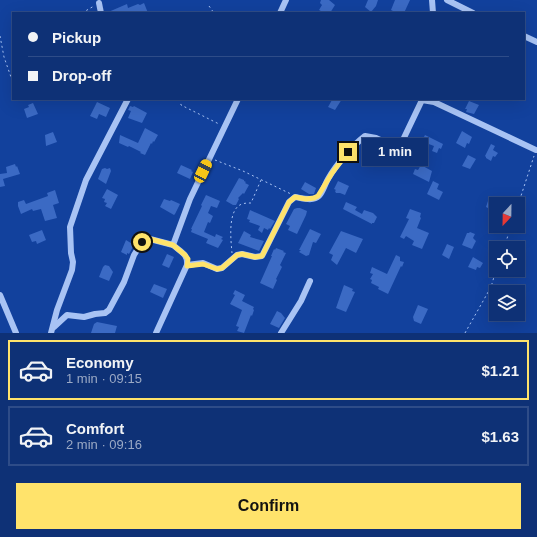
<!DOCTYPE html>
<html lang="en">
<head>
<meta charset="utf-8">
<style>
	body { margin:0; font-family:Helvetica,sans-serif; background:#1c3d7e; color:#f1f3f6; height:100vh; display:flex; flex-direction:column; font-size:15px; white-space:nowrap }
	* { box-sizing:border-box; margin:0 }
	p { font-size:13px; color:#9ba9c5 }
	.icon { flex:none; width:22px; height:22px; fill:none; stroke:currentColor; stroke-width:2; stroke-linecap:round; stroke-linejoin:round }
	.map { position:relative; height:333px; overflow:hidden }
	.side { display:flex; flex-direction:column; background:#0e3176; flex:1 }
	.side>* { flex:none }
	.guide { position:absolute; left:12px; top:12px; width:513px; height:88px; border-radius:0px; box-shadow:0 4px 16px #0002,0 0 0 1px #2e4c88; display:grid; align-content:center; height:88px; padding:0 16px; background:#0e3176 }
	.needle { width:26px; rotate:202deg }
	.buttons { position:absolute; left:489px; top:197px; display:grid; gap:8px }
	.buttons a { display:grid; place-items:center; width:36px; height:36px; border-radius:0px; background:#0e3176; box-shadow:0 4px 16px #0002,0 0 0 1px #2e4c88; font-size:20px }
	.end { position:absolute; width:18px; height:18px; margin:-9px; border:5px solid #ffe36b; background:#111; box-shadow:0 0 0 2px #111 }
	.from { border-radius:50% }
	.bubble { position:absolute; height:28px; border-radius:0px; background:#0e3176; box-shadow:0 4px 16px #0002,0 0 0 1px #2e4c88; font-size:13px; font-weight:800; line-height:28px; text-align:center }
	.car { position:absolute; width:12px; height:24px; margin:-12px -6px; border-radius:5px; box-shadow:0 0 3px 1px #0007; background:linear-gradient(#f5c518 24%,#345 0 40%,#f5c518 0 76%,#345 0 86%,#f5c518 0) }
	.guide b { display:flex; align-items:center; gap:14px; height:38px; font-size:15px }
	.guide b+b { border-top:1px solid #2e4c88 }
	.guide i { width:10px; height:10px; background:#f1f3f6 }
	ul { padding:7px 0 0; list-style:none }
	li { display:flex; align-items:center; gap:12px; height:60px; margin:0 8px 6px; padding:0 8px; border:2px solid #2e4c88; border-radius:0px }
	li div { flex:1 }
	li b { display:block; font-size:15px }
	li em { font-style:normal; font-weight:800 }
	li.active { border-color:#ffe36b }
	li>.icon { width:36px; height:36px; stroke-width:1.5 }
	.cta { display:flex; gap:8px; margin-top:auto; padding:8px 16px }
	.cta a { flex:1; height:46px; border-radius:0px; background:#ffe36b; color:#111; font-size:16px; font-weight:800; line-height:46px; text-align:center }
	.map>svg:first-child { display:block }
	.building { fill:#3b6ac4 }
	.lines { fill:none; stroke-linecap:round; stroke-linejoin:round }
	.path { stroke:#a8c3f4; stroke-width:1; stroke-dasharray:2 3; stroke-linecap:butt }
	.minor { stroke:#a8c3f4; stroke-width:6 }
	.route { stroke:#ffe36b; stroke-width:5 }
</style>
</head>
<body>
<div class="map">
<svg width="537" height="333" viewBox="0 0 537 333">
	<rect width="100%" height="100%" fill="#12419d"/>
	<g class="building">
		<path d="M321 0H329L335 5 330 13H325L319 10 322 5 320 3Z"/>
		<path d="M368 0H378L376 6 371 12 365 7Z"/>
		<path d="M395 0H410L404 13H397L391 10Z"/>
		<path d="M144 3 148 13H106L127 4 128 8 138 4 140 5Z"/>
		<path d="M330 99H342L335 110 328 107 332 100Z"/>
		<path d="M469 101 479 105 474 114 466 112 467 109H465Z"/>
		<path d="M97 102 110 108 106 117 99 114 97 119 90 116Z"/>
		<path d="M33 103 38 114 27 118 24 109 29 107 28 105Z"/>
		<path d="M130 106 133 107 134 106 147 113 142 123 128 118 131 111 128 110Z"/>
		<path d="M145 128 158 135 154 142 153 141 152 144 151 143 145 155 140 153 141 152 129 146 128 147 119 143 120 135 138 143Z"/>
		<path d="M462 131 472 137 469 144 467 143 465 148 456 143Z"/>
		<path d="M53 132 57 142 46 146 45 135Z"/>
		<path d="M425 135 443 144 441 149 439 148 437 153 432 151 434 146 426 143 424 147 420 145Z"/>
		<path d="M491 144 495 146 493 150 498 153 495 157 493 156 491 161 486 158V157L485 156Z"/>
		<path d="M468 155 476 159 470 169 462 166Z"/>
		<path d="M15 164 16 167 17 166 20 174 3 179 5 186 0 187V174L7 173 6 167Z"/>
		<path d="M181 165 192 170 191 171 193 172 190 179 177 173Z"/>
		<path d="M421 165 432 171 429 182 413 174 415 169 418 170Z"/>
		<path d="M105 168 107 169 110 168 111 171 106 184 98 179 102 169Z"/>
		<path d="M239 178 244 180V181L246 182 245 183 249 185 244 194 243 193 238 198 239 199 236 205H233L226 201Z"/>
		<path d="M338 181 349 186 345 195 340 193H336L335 191 336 190 334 189Z"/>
		<path d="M433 181 439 184 437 189 443 192 439 200 427 194Z"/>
		<path d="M305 182 316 188 314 194H309L301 189Z"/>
		<path d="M107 189 118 195 111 209 105 206 107 203 104 202 105 199 102 198Z"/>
		<path d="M55 190 59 203 53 205 57 218 45 221 41 209 33 211 32 209 21 214 18 206V202L24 200 26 204 48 196 47 193Z"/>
		<path d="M206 195 220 201 217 208 211 206 208 213 213 216 210 223 208 222 204 232 215 237 216 234 223 237 221 239 223 240 218 248 206 243 208 239 191 232 192 229H191L202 206 201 205Z"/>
		<path d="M491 198 496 202V212L486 207 488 201H489Z"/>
		<path d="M164 199 170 201 171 200 180 204 175 214 174 215 160 207Z"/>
		<path d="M346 202 357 207 355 210 362 214 364 210 373 213 377 217 374 223H372V224L343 209Z"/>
		<path d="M297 208H300L307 211 306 215 297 234 288 230 290 226 286 224 294 209Z"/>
		<path d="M410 209 421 213 420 217 421 218 417 228 429 233 422 249 412 245 414 241 406 236 404 239 400 237 409 219 406 218Z"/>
		<path d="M250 210 275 221 270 229 269 228 268 230 264 228 262 233 258 230 260 226 249 222 250 220 247 219Z"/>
		<path d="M310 229 321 234 316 243 313 242 309 255 306 256 299 252 301 250H299Z"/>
		<path d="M42 230 46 240 37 244 36 241 32 242 29 235Z"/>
		<path d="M244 231 251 235 250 237 264 241 259 251 238 243Z"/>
		<path d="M341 231 363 239 356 253 346 248 337 265 331 260 333 255 329 253Z"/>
		<path d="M470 232 475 234 473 238 476 241 472 249 462 245 467 233H469Z"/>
		<path d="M126 240 134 245 129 254 127 253V255L121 252Z"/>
		<path d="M447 244 454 247 449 259 442 255Z"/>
		<path d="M276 248 284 251 283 252 286 253 280 265 282 267 276 279 277 280 273 289 260 283 272 256H271L274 249 275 250Z"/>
		<path d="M167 254 174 257 169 268 162 265Z"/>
		<path d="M396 255 400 257V261L404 262 402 267 401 266 388 294 378 289 379 287 371 283 372 280 370 279 373 274 370 273 372 267 387 274Z"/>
		<path d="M473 257 483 263 480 268 477 267 476 270 468 267Z"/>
		<path d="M105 265 109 266 113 272 109 281 99 277 103 267Z"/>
		<path d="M154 284 167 289 163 298 150 292Z"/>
		<path d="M344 285 353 289 352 291 355 292 346 312 336 308Z"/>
		<path d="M235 290 245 295 242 301 254 307 253 309 254 310 252 316 251 315 244 333 237 331 239 327 236 326 242 310 230 304 235 295 233 294Z"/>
		<path d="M418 305 428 309 421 324 414 321 413 317Z"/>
		<path d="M277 311 281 313 285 318 279 328 270 324Z"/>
		<path d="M97 322 117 326 115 333H91L94 324Z"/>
	</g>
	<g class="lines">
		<g class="path">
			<path d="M209 6 214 13"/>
			<path d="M82 13 94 6"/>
			<path d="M0 36 4 57 12 80H13"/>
			<path d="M180 99 181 105 219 124"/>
			<path d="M215 160 243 171 291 194"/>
			<path d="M518 205 534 156"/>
			<path d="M504 248 511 226"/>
			<path d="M232 253C231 241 227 209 242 204 245 203 248 203 251 203L261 180"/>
			<path d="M465 333 491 287 496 270"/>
		</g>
		<g class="minor">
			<path d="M432 0 433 13"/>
			<path d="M447 0 473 13"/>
			<path d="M99 3 101 13"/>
			<path d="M280 13 286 0"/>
			<path d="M524 36 537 42"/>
			<path d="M187 265 203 263 217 269 222 268 237 255 242 254 255 257 262 256 289 202 295 197C302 198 313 202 319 196 323 192 325 184 328 179 336 165 352 146 365 136L376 138 391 145 401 144 422 100 434 102 536 150"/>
			<path d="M0 295 16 333"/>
			<path d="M54 327 67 315 84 317 95 314 105 313 109 310 124 282 134 255 142 242 150 239 173 245"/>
			<path d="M51 333 57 310 72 270 73 262 71 253 70 227 86 180 128 99"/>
			<path d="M156 333 187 265C188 254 181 252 173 245L190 199 238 99"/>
			<path d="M281 333 301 301 310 281"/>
		</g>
	</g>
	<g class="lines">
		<path class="route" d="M142 242 150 239 173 245 185 255 188 259 187 266 203 264 217 269 222 268 237 255 242 254 255 257 262 256 289 202 295 197 306 199 314 198 318 196 332 173 348 152"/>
	</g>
</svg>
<div class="buttons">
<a><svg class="needle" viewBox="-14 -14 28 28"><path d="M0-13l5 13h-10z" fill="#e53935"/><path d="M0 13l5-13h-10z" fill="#9ba9c5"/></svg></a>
<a><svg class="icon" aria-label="locate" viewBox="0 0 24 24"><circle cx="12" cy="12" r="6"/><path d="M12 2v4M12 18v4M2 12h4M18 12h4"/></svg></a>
<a><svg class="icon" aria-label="layers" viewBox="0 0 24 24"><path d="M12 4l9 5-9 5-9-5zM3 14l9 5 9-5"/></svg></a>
</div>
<i class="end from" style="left:142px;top:242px"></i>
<i class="end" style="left:348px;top:152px"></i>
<div class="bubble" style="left:362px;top:138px;width:66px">1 min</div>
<i class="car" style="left:203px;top:171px;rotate:26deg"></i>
<div class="guide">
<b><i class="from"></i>Pickup</b>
<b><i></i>Drop-off</b>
</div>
</div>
<section class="side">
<ul>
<li class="active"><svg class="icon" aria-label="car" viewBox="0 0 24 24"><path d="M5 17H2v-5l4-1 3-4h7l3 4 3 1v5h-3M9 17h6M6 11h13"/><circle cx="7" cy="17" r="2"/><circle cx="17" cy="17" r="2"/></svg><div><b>Economy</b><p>1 min · 09:15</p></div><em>$1.21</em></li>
<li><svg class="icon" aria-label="car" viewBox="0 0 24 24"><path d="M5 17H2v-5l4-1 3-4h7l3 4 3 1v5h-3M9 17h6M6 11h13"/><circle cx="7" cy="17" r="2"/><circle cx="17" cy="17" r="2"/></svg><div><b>Comfort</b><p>2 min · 09:16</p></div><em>$1.63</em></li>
</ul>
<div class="cta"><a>Confirm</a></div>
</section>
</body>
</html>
